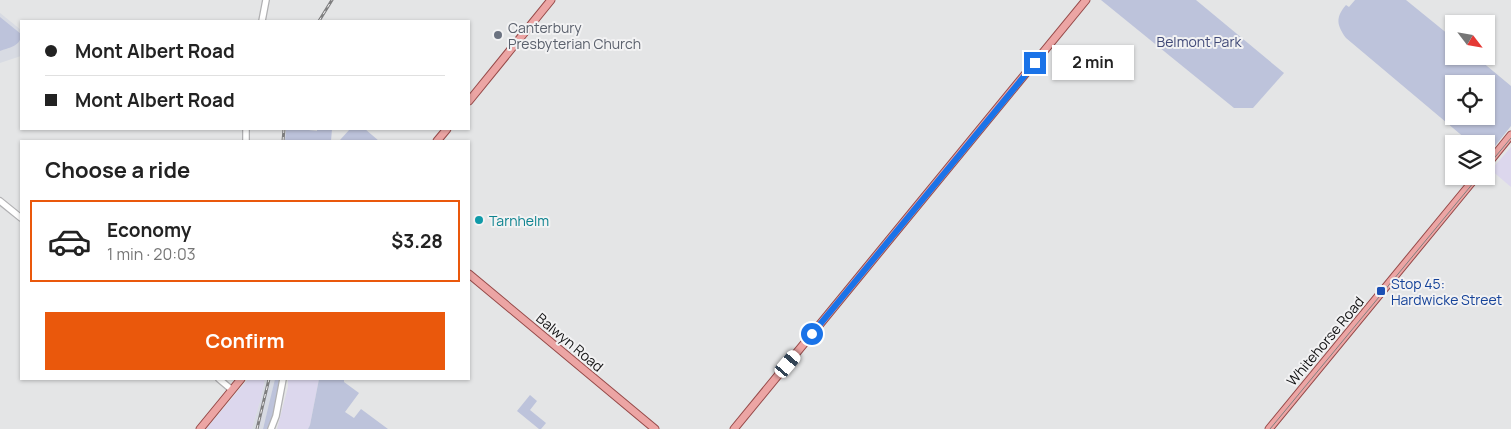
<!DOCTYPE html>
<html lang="en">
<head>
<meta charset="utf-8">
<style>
	body { margin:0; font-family:Manrope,sans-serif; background:#f6f6f6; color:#222; height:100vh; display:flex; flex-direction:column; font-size:19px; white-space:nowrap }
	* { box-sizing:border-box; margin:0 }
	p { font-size:16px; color:#767676 }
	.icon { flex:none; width:28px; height:28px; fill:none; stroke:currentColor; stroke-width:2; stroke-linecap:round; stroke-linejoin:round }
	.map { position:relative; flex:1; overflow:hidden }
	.side { position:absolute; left:20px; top:140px; width:450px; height:240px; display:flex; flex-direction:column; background:#fff; border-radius:0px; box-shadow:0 1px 4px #0004 }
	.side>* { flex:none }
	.hud { position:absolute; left:20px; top:20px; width:450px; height:110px; border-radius:0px; box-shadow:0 1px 4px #0004; display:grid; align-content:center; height:110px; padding:0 25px; background:#fff }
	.needle { width:32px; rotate:121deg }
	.tools { position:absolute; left:1445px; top:15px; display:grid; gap:10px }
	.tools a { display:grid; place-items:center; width:50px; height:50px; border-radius:0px; background:#fff; box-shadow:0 1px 4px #0004; font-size:25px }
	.end { position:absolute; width:22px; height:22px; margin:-11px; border:6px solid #1a73e8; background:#fff; box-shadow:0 0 0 2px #fff }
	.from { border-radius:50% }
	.bubble { position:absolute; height:35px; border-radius:0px; background:#fff; box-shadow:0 1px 4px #0004; font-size:16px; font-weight:700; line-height:35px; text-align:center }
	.car { position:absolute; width:15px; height:30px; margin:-15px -8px; border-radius:6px; box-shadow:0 0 4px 1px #0007; background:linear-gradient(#fff 24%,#345 0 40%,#fff 0 76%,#345 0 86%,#fff 0) }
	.hud b { display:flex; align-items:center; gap:18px; height:48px; font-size:19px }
	.hud b+b { border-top:1px solid #e0e0e0 }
	.hud i { width:12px; height:12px; background:#222 }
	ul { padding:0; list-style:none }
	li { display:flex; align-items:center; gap:15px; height:82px; margin:0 10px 8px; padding:0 15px; border:2px solid transparent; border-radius:0px }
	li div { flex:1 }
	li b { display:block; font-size:19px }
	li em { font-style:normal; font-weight:700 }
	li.active { border-color:#ea580c }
	li>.icon { width:45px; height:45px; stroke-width:1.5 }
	h2 { padding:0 25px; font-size:22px; line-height:60px }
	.cta { display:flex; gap:10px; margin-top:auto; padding:10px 25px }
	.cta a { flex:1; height:58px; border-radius:0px; background:#ea580c; color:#fff; font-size:20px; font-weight:700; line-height:58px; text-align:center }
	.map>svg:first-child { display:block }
	.commercial { fill:#dcd7ed }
	.built { fill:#d8dbe3 }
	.green { fill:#bdc3db; fill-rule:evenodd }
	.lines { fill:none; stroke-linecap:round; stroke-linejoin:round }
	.minor-casing { stroke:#b1b1b3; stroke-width:8 }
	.major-casing { stroke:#964a49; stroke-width:9 }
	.minor { stroke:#fff; stroke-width:5.5 }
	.major { stroke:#eca5a4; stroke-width:7 }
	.tram { stroke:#7f7f80; stroke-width:1 }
	.rail-casing { stroke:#7f7f80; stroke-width:3 }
	.rail { stroke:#f2f2f3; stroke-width:1; stroke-dasharray:4; stroke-linecap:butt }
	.route { stroke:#1a73e8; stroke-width:6 }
	.worship-dot { fill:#6b7280; stroke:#f2f2f3; stroke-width:2 }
	.culture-dot { fill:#0f9aa8; stroke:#f2f2f3; stroke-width:2 }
	.transit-dot { fill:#1a4fb4; stroke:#f2f2f3; stroke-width:2 }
	.labels { text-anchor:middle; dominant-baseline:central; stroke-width:4; stroke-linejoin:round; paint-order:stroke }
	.worship-label { font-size:14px; fill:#5b616d; stroke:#f2f2f3; text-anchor:start }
	.park-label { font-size:14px; fill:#414a78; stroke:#f2f2f3 }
	.culture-label { font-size:14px; fill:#0d838f; stroke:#f2f2f3; text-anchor:start }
	.transit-label { font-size:14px; fill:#164399; stroke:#f2f2f3; text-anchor:start }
	.street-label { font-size:14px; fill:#0f0f10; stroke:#f2f2f3 }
</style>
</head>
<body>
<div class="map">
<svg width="1511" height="429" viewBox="0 0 1511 429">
	<rect width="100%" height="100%" fill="#e4e5e6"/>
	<g class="commercial">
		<path d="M1511 147V187L1491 170Z"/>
		<path d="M248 379H265L261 399 252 429H206Z"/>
		<path d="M288 379H319L310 425 308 429H277L288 387Z"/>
	</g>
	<g class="built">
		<path d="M0 13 21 30V56L0 63Z"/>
		<path d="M265 379H275L271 398 263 429H252L261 399Z"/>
	</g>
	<g class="green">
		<path d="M1101 0H1196L1284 73 1253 108H1234Z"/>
		<path d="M1355 0H1406L1454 39V56H1475L1511 86V126L1487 156 1486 144H1472L1346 38C1337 25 1335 18 1346 5L1349 7ZM1454 84H1486V116H1454Z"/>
		<path d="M0 17 21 34C21 46 11 47 0 51Z"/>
		<path d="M286 129H300L317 131V129H332L331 141H285Z"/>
		<path d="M350 129H365L379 141H332L340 140Z"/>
		<path d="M275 379H281L276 406 269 429H263Z"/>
		<path d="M319 379H344V382L359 393 345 412 354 418 361 409 388 429H308L310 425Z"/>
		<path d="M530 395 537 401 530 410 546 423 541 429H539L517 411Z"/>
	</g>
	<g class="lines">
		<g class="minor-casing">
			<g id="minor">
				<path d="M262 21 266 0"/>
				<path d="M246 141V129"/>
				<path d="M0 201 21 218"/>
				<path d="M219 379 232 390"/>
				<path d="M271 429 276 416 283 379"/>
			</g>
		</g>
		<g class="major-casing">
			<g id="major">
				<path d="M469 101 551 0"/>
				<path d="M437 141 447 129"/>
				<path d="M1486 166 1511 135"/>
				<path d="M469 274 655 429"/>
				<path d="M200 429 241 379"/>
				<path d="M734 429 1086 0"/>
				<path d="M1269 429 1477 176"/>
			</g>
		</g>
		<use href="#minor" class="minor"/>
		<use href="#major" class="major"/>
		<g class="tram">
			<path d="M1486 168 1511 138"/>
			<path d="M1270 429 1479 176"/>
		</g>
		<g class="rail-casing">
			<g id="rail">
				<path d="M319 21 332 0"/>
				<path d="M283 141 284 129"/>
				<path d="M257 429 269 379"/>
			</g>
		</g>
		<use href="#rail" class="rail"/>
	</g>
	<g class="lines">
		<path class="route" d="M812 334 1035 63"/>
	</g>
	<circle class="worship-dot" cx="498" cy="35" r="5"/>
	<circle class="culture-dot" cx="479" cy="220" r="5"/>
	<rect class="transit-dot" x="1376" y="286" width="10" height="10" rx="2.5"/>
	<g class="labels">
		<g class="worship-label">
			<text x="508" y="27">Canterbury<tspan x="508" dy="16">Presbyterian Church</tspan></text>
		</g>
		<g class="park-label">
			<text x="1199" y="41">Belmont Park</text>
		</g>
		<g class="culture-label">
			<text x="489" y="220">Tarnhelm</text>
		</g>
		<g class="transit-label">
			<text x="1391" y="283">Stop 45:<tspan x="1391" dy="16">Hardwicke Street</tspan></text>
		</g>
		<g class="street-label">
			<text transform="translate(1325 341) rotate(-50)">Whitehorse Road</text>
			<text transform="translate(570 342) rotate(40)">Balwyn Road</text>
		</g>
	</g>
</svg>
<div class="tools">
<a><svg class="needle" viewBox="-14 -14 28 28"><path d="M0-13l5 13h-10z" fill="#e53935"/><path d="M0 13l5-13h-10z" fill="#767676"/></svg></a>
<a><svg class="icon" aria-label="locate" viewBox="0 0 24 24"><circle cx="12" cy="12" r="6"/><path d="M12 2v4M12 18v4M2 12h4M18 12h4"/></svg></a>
<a><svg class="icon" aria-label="layers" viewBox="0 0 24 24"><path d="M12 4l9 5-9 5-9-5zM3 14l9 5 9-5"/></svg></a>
</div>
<i class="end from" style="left:812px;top:334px"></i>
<i class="end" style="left:1035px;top:63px"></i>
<div class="bubble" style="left:1052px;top:45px;width:82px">2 min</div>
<i class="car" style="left:788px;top:364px;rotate:40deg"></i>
<div class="hud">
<b><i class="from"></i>Mont Albert Road</b>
<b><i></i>Mont Albert Road</b>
</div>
<section class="side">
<h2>Choose a ride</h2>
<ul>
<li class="active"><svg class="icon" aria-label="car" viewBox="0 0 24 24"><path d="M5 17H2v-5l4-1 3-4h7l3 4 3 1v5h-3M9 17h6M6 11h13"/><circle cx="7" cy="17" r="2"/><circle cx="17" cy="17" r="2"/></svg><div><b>Economy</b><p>1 min · 20:03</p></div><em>$3.28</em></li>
</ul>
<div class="cta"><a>Confirm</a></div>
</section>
</div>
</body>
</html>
